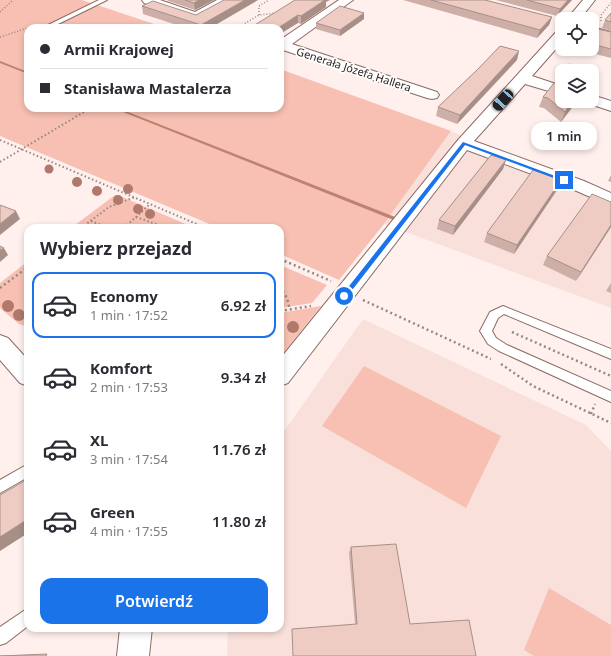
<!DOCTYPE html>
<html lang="pl">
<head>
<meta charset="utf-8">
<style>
	body { margin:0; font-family:"Noto Sans",sans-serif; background:#f7f7f7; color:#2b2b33; height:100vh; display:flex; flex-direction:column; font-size:15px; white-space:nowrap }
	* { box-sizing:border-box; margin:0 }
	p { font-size:13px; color:#7c7c81 }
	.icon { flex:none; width:22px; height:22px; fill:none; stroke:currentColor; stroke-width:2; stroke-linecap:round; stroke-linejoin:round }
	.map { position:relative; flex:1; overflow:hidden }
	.drawer { position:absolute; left:24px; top:224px; width:260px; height:408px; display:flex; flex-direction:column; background:#fff; border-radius:12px; box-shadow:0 2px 6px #0003 }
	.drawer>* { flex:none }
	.hud { position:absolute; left:24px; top:24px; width:260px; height:88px; border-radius:12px; box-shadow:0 2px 6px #0003; display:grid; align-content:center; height:88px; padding:0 16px; background:#fff }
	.controls { position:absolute; left:555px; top:12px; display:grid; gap:8px }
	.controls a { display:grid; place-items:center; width:44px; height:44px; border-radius:8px; background:#fff; box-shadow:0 2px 6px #0003; font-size:20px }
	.end { position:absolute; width:18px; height:18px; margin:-9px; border:5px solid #1a73e8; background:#fff; box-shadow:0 0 0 2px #fff }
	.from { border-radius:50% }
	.bubble { position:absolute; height:28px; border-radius:12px; background:#fff; box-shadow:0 2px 6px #0003; font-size:13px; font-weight:600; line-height:28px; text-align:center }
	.car { position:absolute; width:12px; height:24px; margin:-12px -6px; border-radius:5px; box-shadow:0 0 3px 1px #0007; background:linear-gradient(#222 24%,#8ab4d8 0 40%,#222 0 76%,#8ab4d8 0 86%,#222 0) }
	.hud b { display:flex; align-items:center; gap:14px; height:38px; font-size:15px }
	.hud b+b { border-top:1px solid #e1e1e2 }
	.hud i { width:10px; height:10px; background:#2b2b33 }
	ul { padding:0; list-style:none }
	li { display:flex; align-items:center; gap:12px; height:66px; margin:0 8px 6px; padding:0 8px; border:2px solid transparent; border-radius:12px }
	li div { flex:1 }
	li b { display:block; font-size:15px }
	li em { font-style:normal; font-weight:600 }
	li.active { border-color:#1a73e8 }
	li>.icon { width:36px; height:36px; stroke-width:1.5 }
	h2 { padding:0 16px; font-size:18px; line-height:48px }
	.primary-button { display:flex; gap:8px; margin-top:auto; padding:8px 16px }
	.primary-button a { flex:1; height:46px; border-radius:12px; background:#1a73e8; color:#fff; font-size:16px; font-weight:600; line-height:46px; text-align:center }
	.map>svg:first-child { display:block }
	.built { fill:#fae0da }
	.green { fill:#f7c0b2 }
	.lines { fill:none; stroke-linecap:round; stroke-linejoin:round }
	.stream { fill:#be8172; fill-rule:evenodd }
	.service-casing { stroke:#8a6b64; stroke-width:2 }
	.minor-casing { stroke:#8a6b64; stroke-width:2 }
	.path-far2 { stroke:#958885; stroke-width:1.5; stroke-dasharray:1 2; stroke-linecap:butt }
	.path-far1 { stroke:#958885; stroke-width:2; stroke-dasharray:1.5 2.5; stroke-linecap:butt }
	.path { stroke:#958885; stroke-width:2.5; stroke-dasharray:2 3; stroke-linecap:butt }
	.service { fill:#fff; fill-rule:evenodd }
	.minor { fill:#fff; fill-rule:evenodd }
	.tree { fill:#b0796c }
	.wall { fill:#cdafa8 }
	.shaded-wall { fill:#a78f88 }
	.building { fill:#eeccc3; stroke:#a78f88 }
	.route { fill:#1a73e8 }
	.labels { text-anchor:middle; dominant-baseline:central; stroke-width:3.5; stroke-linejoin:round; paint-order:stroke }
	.far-street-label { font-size:11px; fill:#281c19; stroke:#fff }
</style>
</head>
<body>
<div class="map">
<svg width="611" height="656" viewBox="0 0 611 656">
	<rect width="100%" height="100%" fill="#fff0ed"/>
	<g class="built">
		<path d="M451 131 611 204V308L384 224Z"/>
		<path d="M363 319 586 425 611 451V656H227L228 628H280V437Z"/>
	</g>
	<g class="green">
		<path d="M0 0H82L166 28H28V108H280V69L451 131 384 224 339 280 280 254V228H219L0 136Z"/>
		<path d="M115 195 119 197 120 196 195 228H71Z"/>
		<path d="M28 261V327L19 324 0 308V283Z"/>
		<path d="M280 265 327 285 312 303 280 308Z"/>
		<path d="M321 306 280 357V313Z"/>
		<path d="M364 366 501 436 466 508 322 426Z"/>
		<path d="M549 588 611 625V656H534L524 650Z"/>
	</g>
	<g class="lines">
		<g class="stream">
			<path d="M0 61 28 72V74L0 63Z"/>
			<path d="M113 108H118L395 217V218L393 220 391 219Z"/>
		</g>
		<g class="service-casing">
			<g id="service">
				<path d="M99 0H107L50 28H42Z"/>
				<path d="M503 306 611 349V359L504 314 498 318 492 331 496 338 507 345 611 391V402L499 351 488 344 480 331 490 312Z"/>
				<path d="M28 464V477L0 493V480Z"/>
				<path d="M28 608V626L6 643 0 645V627Z"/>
			</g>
		</g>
		<g class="minor-casing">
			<g id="minor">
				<path d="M142 0H160L195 12 217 0H232L230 3 196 21 144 3Z"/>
				<path d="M339 0H353L292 44 437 92 439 95 437 98 432 99 427 98 280 49V40Z"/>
				<path d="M583 0H595L580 19H567Z"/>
				<path d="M592 27 611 32V40L592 35Z"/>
				<path d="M562 30V42L532 76 562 86V95L525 84 474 141 584 181 611 193V206L572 189 467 150 288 383 280 386V359L458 140 557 31Z"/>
				<path d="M592 95 611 101V111L587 103 585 101H592Z"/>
				<path d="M0 335 8 338 28 360V386L20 383 0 360Z"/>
				<path d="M120 628H152L149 656H117Z"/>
			</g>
		</g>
		<g class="path-far2">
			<path d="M0 12 13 0"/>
			<path d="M259 15V6L269 0"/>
			<path d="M601 21V15L611 3"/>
			<path d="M237 28 259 15 277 13"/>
			<path d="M0 37 31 27 34 28"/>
			<path d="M87 110 91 108"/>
		</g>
		<g class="path-far1">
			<path d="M0 140 206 228"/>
			<path d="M0 162 89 109"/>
			<path d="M136 217 167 228"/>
			<path d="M91 221 109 228"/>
			<path d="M81 228 109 207 135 197"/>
			<path d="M124 228 150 204"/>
		</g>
		<g class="path">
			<path d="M280 259 331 281"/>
			<path d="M280 287 287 298 290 310"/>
			<path d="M0 288 28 267"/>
			<path d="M363 300 491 359"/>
			<path d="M280 311 311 306"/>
			<path d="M512 332 611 376"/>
			<path d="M501 364 533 386 611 423"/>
			<path d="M591 414 595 404"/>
		</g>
		<use href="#service" class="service"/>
		<use href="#minor" class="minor"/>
	</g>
	<g class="tree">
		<circle cx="49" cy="169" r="4.5"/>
		<circle cx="77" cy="182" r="5"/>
		<circle cx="128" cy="189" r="5"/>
		<circle cx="97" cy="191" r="5"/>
		<circle cx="118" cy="200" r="5"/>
		<circle cx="138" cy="209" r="5"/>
		<circle cx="150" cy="214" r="5"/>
		<circle cx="8" cy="306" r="6"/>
		<circle cx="19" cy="315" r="6"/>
		<circle cx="293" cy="327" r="6"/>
	</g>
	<g class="wall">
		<path d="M167 0H214L195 10 168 1Z"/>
		<path d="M258 0 210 28H186L143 14 142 6 196 15Z"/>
		<path d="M295 0 326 2V7L301 24 298 23Z"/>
		<path d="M403 0H485L552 17 549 25 537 38Z"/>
		<path d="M496 0H572L557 16Z"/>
		<path d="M611 13V31L602 28 605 20Z"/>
		<path d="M364 19 340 36 316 29V23Z"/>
		<path d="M611 32V58L584 51 585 49H592V37Z"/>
		<path d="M517 60 457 124 436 116 438 107Z"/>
		<path d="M562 73V85L558 83Z"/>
		<path d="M543 97 562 101H577L561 122 544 108 539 107Z"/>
		<path d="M506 160 503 169 453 235 437 229 439 220Z"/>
		<path d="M611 175V182L608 181Z"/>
		<path d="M561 180 557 190 514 254 484 242 487 233Z"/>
		<path d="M611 202V227L576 281 543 265 547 256Z"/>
		<path d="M611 283V293L606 291Z"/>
		<path d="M351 547 410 624H355L349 553Z"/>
	</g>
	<g class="shaded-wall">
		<path d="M199 0H214L195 10 194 3Z"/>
		<path d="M245 0H258L210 28H201V25Z"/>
		<path d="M321 0H330L326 2V7L301 24V16Z"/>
		<path d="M568 0H572L557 16 560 9Z"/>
		<path d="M364 13V19L340 36V30Z"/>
		<path d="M298 15V23L280 34V28H278Z"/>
		<path d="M552 17 549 25 537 38 540 30Z"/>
		<path d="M519 51 517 60 457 124 460 115Z"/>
		<path d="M573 101H577L561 122 565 112Z"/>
		<path d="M506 160 503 169 453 235 455 226Z"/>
		<path d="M561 180 557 190 514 254 517 245Z"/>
		<path d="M16 211 20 219 0 235V224Z"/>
		<path d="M611 225V227L576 281 581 272Z"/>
		<path d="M4 248 8 255 0 262V250Z"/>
		<path d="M28 519V533L0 551V537Z"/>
	</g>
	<g class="building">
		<path d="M185 0H199L194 3Z"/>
		<path d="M224 0H245L201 25 142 6 153 1 196 15Z"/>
		<path d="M295 0H325L301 16 298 15 278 28H250Z"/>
		<path d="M431 0H485L552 17 540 30Z"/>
		<path d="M527 0H568L560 9Z"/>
		<path d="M340 6 364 13 340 30 316 23Z"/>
		<path d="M611 13V22L605 20Z"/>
		<path d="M598 29 611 32V49L592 44V37Z"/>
		<path d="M500 46 519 51 460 115 438 107 478 69Z"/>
		<path d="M569 64 595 72 592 75V71H563Z"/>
		<path d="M554 83 562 85V101H573L565 112 548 98 543 97Z"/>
		<path d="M491 155 506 160 455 226 439 220Z"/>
		<path d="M533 170 561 180 517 245 487 233Z"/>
		<path d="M592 194 611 202V225L581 272 547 256Z"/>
		<path d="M0 205 16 211 0 224Z"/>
		<path d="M0 246 4 248 0 250Z"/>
		<path d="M28 479V519L0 537V495Z"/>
		<path d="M396 544 410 624 469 620 476 656H293L292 629 357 624 351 547Z"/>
		<path d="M47 654 46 656H0Z"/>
	</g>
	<path class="route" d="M463 142 566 180 562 181 465 145 346 298H342V295Z"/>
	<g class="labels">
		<g class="far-street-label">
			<text transform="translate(354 69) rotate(18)">Generała Józefa Hallera</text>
		</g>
	</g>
</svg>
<div class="controls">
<a><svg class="icon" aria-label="locate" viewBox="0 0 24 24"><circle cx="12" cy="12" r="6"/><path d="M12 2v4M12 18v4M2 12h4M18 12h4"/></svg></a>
<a><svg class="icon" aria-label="layers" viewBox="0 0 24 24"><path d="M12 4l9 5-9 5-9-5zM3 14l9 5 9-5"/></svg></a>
</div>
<i class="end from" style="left:344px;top:296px"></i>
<i class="end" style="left:564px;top:180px"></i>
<div class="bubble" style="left:531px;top:122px;width:66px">1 min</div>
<i class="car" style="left:503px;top:100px;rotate:222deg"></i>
<div class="hud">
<b><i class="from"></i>Armii Krajowej</b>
<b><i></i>Stanisława Mastalerza</b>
</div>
<section class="drawer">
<h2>Wybierz przejazd</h2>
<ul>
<li class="active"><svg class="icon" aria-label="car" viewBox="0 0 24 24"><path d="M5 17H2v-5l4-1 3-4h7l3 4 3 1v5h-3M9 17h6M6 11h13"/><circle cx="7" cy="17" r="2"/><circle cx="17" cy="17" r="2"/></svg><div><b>Economy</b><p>1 min · 17:52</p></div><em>6.92 zł</em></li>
<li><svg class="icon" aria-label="car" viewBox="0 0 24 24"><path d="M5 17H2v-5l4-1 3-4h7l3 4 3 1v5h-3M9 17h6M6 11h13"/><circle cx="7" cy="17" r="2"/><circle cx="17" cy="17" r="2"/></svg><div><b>Komfort</b><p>2 min · 17:53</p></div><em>9.34 zł</em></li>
<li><svg class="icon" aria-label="car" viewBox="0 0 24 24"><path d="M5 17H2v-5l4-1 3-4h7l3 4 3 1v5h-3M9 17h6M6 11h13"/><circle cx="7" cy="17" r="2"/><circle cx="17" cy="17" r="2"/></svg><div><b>XL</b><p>3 min · 17:54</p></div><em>11.76 zł</em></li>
<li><svg class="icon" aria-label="car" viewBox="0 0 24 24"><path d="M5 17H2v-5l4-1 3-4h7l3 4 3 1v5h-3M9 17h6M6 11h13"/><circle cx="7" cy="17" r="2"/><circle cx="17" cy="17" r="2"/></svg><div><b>Green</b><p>4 min · 17:55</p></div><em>11.80 zł</em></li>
</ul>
<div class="primary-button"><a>Potwierdź</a></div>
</section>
</div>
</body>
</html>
